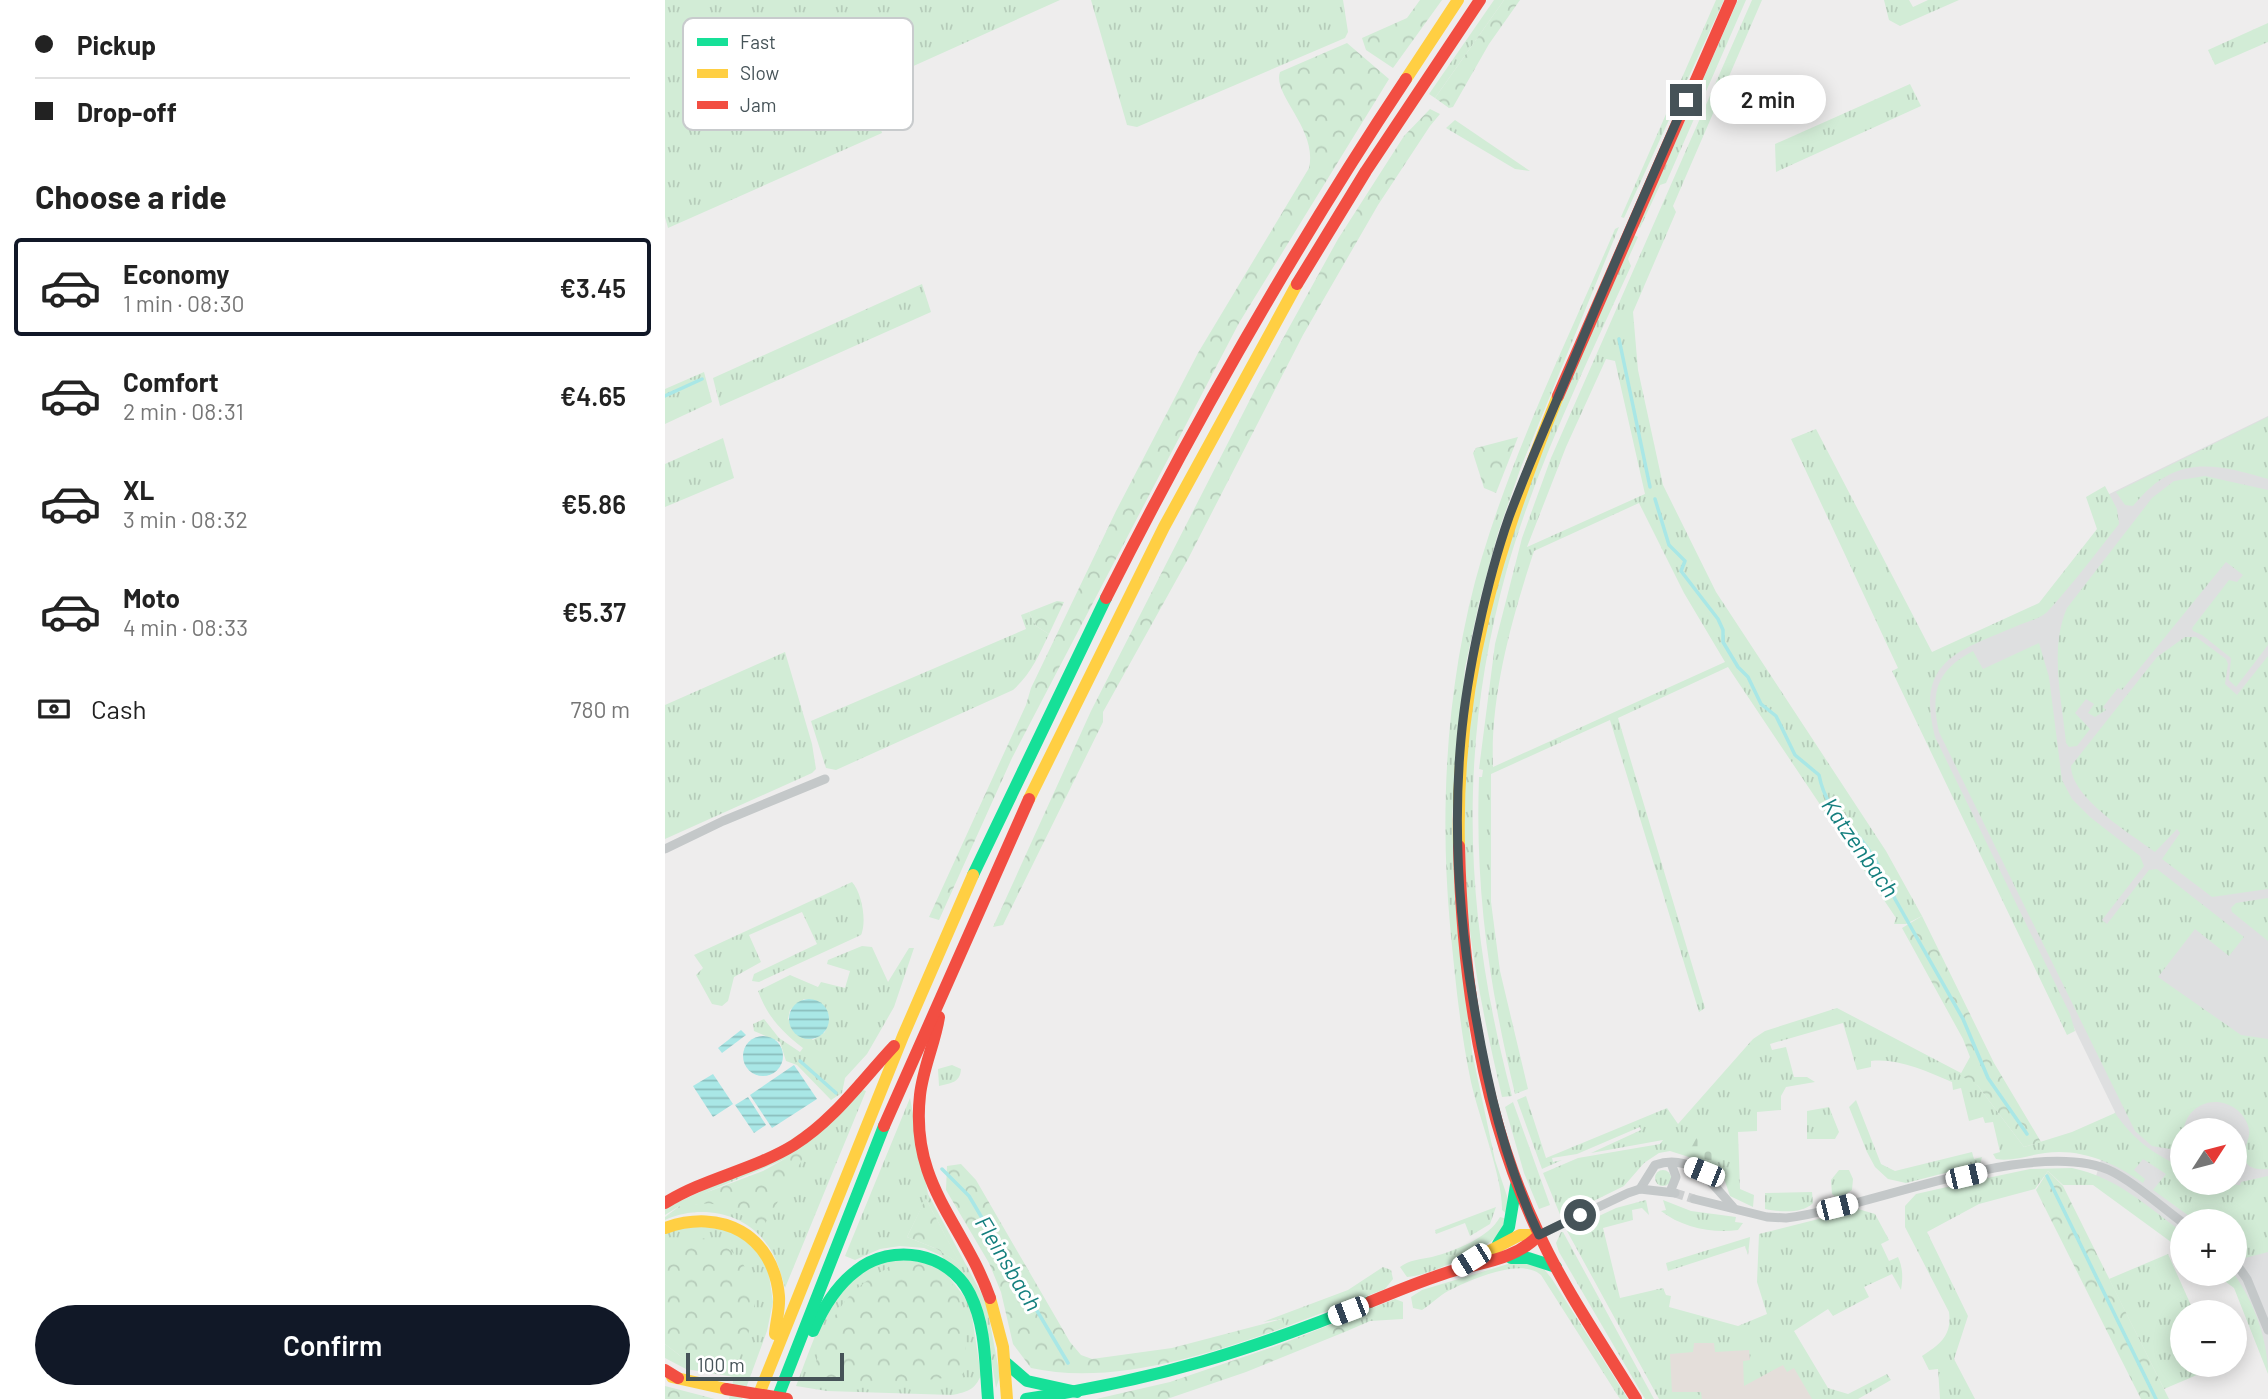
<!DOCTYPE html>
<html lang="en">
<head>
<meta charset="utf-8">
<style>
	body { margin:0; font-family:Barlow,sans-serif; background:#f2f2f2; color:#222; height:100vh; display:flex; flex-direction:column; font-size:26px; white-space:nowrap }
	* { box-sizing:border-box; margin:0 }
	p { font-size:23px; color:#767676 }
	.icon { flex:none; width:38px; height:38px; fill:none; stroke:currentColor; stroke-width:2; stroke-linecap:round; stroke-linejoin:round }
	.map { position:relative; flex:1; overflow:hidden }
	.panel { display:flex; flex-direction:column; background:#fff; width:665px }
	.panel>* { flex:none }
	.hud { display:grid; align-content:center; height:154px; padding:0 35px; background:#fff }
	.needle { width:46px; rotate:54deg }
	.tools { position:absolute; left:1505px; top:1118px; display:grid; gap:14px }
	.tools a { display:grid; place-items:center; width:77px; height:77px; border-radius:50%; background:#fff; box-shadow:0 4px 18px #0003; font-size:35px }
	.scale { position:absolute; left:21px; bottom:18px; width:158px; box-sizing:border-box; padding-left:7px; border:4px solid #465358; border-top:0; font-size:19px; line-height:24px; white-space:nowrap; color:#465358; -webkit-text-stroke:5px #fff; paint-order:stroke }
	.end { position:absolute; width:32px; height:32px; margin:-16px; border:9px solid #465358; background:#fff; box-shadow:0 0 0 4px #fff }
	.from { border-radius:50% }
	.bubble { position:absolute; height:49px; border-radius:24px; background:#fff; box-shadow:0 4px 18px #0003; font-size:23px; font-weight:600; line-height:49px; text-align:center }
	.car { position:absolute; width:21px; height:42px; margin:-21px -10px; border-radius:9px; box-shadow:0 0 5px 2px #0007; background:linear-gradient(#fff 24%,#345 0 40%,#fff 0 76%,#345 0 86%,#fff 0) }
	.hud b { display:flex; align-items:center; gap:24px; height:66px; font-size:26px }
	.hud b+b { border-top:2px solid #e0e0e0 }
	.hud i { width:18px; height:18px; background:#222 }
	ul { padding:0; list-style:none }
	li { display:flex; align-items:center; gap:21px; height:98px; margin:0 14px 10px; padding:0 21px; border:4px solid transparent; border-radius:7px }
	li div { flex:1 }
	li b { display:block; font-size:26px }
	li em { font-style:normal; font-weight:600 }
	li.selected { border-color:#111827 }
	li>.icon { width:63px; height:63px; stroke-width:1.5 }
	h2 { padding:0 35px; font-size:32px; line-height:84px }
	.pay { display:flex; align-items:center; gap:18px; height:77px; padding:0 35px; font-size:26px }
	.pay p { margin-inline-start:auto }
	.cta { display:flex; gap:14px; margin-top:auto; padding:14px 35px }
	.cta a { flex:1; height:80px; border-radius:42px; background:#111827; color:#fff; font-size:28px; font-weight:600; line-height:80px; text-align:center }
	main { display:flex; flex:1; min-height:0 }
	.map>svg:first-child { display:block }
	.commercial { fill:#e4deda }
	.airport { fill:#dedfe0; fill-rule:evenodd }
	.grass { fill:url(#grass-tufts); fill-rule:evenodd }
	.forest { fill:url(#forest-crowns) }
	.cemetery { fill:url(#cemetery-stones) }
	.water { fill:url(#water-rules) }
	.lines { fill:none; stroke-linecap:round; stroke-linejoin:round }
	.stream { stroke:#a9e7e6; stroke-width:3.5 }
	.street-tunnel { stroke:#cccecf; stroke-width:9; stroke-dasharray:9 4.5; stroke-linecap:butt }
	.street { stroke:#c4c8c9; stroke-width:9 }
	.fast { stroke:#16e098; stroke-width:12 }
	.slow { stroke:#ffcf43; stroke-width:12 }
	.jam { stroke:#f24e42; stroke-width:12 }
	.jam-bridge { stroke:#f24e42; stroke-width:12 }
	.route { stroke:#465358; stroke-width:9 }
	.labels { text-anchor:middle; dominant-baseline:central; stroke-width:6; stroke-linejoin:round; paint-order:stroke }
	.water-label { font-size:23px; font-style:italic; fill:#147f7e; stroke:#fff }
	.key { fill:#fff; stroke:#c8cbcd; stroke-width:2 }
	.key-label { font-size:19px; fill:#465358 }
</style>
</head>
<body>
<main>
<section class="panel">
<div class="hud">
<b><i class="from"></i>Pickup</b>
<b><i></i>Drop-off</b>
</div>
<h2>Choose a ride</h2>
<ul>
<li class="selected"><svg class="icon" aria-label="car" viewBox="0 0 24 24"><path d="M5 17H2v-5l4-1 3-4h7l3 4 3 1v5h-3M9 17h6M6 11h13"/><circle cx="7" cy="17" r="2"/><circle cx="17" cy="17" r="2"/></svg><div><b>Economy</b><p>1 min · 08:30</p></div><em>€3.45</em></li>
<li><svg class="icon" aria-label="car" viewBox="0 0 24 24"><path d="M5 17H2v-5l4-1 3-4h7l3 4 3 1v5h-3M9 17h6M6 11h13"/><circle cx="7" cy="17" r="2"/><circle cx="17" cy="17" r="2"/></svg><div><b>Comfort</b><p>2 min · 08:31</p></div><em>€4.65</em></li>
<li><svg class="icon" aria-label="car" viewBox="0 0 24 24"><path d="M5 17H2v-5l4-1 3-4h7l3 4 3 1v5h-3M9 17h6M6 11h13"/><circle cx="7" cy="17" r="2"/><circle cx="17" cy="17" r="2"/></svg><div><b>XL</b><p>3 min · 08:32</p></div><em>€5.86</em></li>
<li><svg class="icon" aria-label="car" viewBox="0 0 24 24"><path d="M5 17H2v-5l4-1 3-4h7l3 4 3 1v5h-3M9 17h6M6 11h13"/><circle cx="7" cy="17" r="2"/><circle cx="17" cy="17" r="2"/></svg><div><b>Moto</b><p>4 min · 08:33</p></div><em>€5.37</em></li>
</ul>
<div class="pay"><svg class="icon" aria-label="cash" viewBox="0 0 24 24"><path d="M3 7h18v10H3z"/><circle cx="12" cy="12" r="2"/></svg>Cash<p>780 m</p></div>
<div class="cta"><a>Confirm</a></div>
</section>
<div class="map">
<svg width="1603" height="1399" viewBox="0 0 1603 1399">
	<defs>
		<pattern id="grass-tufts" width="24" height="20" patternUnits="userSpaceOnUse" patternTransform="scale(1.75)"><rect width="24" height="20" fill="#d2ecd6"/><path d="M3 7l-1-3M5 7V3M7 7l1-3M15 17l-1-3M17 17v-4M19 17l1-3" fill="none" stroke="#b6ccba"/></pattern>
		<pattern id="forest-crowns" width="20" height="18" patternUnits="userSpaceOnUse" patternTransform="scale(1.75)"><rect width="20" height="18" fill="#d2ecd6"/><path d="M2 6a3 3 0 1 1 6 0M12 15a3 3 0 1 1 6 0" fill="none" stroke="#b6ccba"/></pattern>
		<pattern id="cemetery-stones" width="16" height="16" patternUnits="userSpaceOnUse" patternTransform="scale(1.75)"><rect width="16" height="16" fill="#d2ecd6"/><path d="M2 7V4a2 2 0 0 1 4 0v3zM10 15v-3a2 2 0 0 1 4 0v3z" fill="#b6ccba"/></pattern>
		<pattern id="water-rules" width="6" height="5" patternUnits="userSpaceOnUse" patternTransform="scale(1.75)"><rect width="6" height="5" fill="#a9e7e6"/><path d="M0 2.5h6" fill="none" stroke="#8bbebd"/></pattern>
	</defs>
	<rect width="100%" height="100%" fill="#eeeded"/>
	<path class="commercial" d="M951 1312 1129 1355 1155 1399H1002Z"/>
	<path class="airport" d="M1603 416V1370L1570 1286 1554 1274H1570V1222H1517V1247L1429 1183 1450 1112 1240 681 1243 669 1376 611 1442 526 1430 501ZM1517 1130H1570V1183H1517Z"/>
	<g class="grass">
		<path d="M0 0H395L204 86 217 133 3 228 0 217Z"/>
		<path d="M426 0H678L683 32 680 38 472 127 462 125Z"/>
		<path d="M829 0H839L770 98 764 94Z"/>
		<path d="M1051 0H1059L959 218 956 217Z"/>
		<path d="M1073 0H1081L1001 183 995 185 975 228 973 227Z"/>
		<path d="M1087 0H1097L1008 206 1011 212 968 312 973 370 998 485 1051 592 1221 851 1257 916 1241 924H1229L1231 918 1063 667 953 718 1040 1008 1034 1012 945 720 826 774V902L835 971 863 1089 850 1094C824 985 810 891 814 777H817L818 770 814 769 830 644 857 538 886 458ZM941 359 950 361 980 494 862 547 901 447ZM974 503 1019 593 1060 662 828 767C825 695 847 618 869 551Z"/>
		<path d="M1219 0H1244L1248 7 1263 0H1294L1235 26 1224 20Z"/>
		<path d="M1603 23V42L1550 65 1543 50Z"/>
		<path d="M1245 84 1256 106 1111 172 1110 144Z"/>
		<path d="M790 120 865 171 850 169 781 128Z"/>
		<path d="M954 227 856 467 833 533 814 603 800 668 787 817 792 923 807 1052 830 1160 842 1196 843 1215 837 1210C838 1178 814 1118 806 1082 795 1030 790 977 785 925 774 804 782 674 817 557 851 444 904 337 950 229Z"/>
		<path d="M969 235 973 237 963 259 966 266C921 365 872 464 842 569 792 749 799 917 847 1096L837 1097C823 1037 810 976 803 915 790 790 805 657 844 538 879 434 926 335 969 235Z"/>
		<path d="M257 284 266 312 55 406 48 378Z"/>
		<path d="M39 372 47 402 0 424V389Z"/>
		<path d="M1603 417V479C1546 462 1509 455 1468 506L1460 505 1451 492Z"/>
		<path d="M1151 429 1267 652 1374 603 1432 529 1421 497 1440 486 1452 509 1454 524C1431 553 1408 584 1383 611 1377 618 1362 622 1354 625 1294 651 1250 659 1270 737L1405 1014 1410 1031 1402 1035 1227 671 1233 668 1126 439Z"/>
		<path d="M58 438 69 478 0 507V464Z"/>
		<path d="M1540 476 1603 490V645L1571 687 1564 680 1566 658 1537 635 1528 631 1527 628 1564 580 1572 582 1578 575 1561 562 1457 690 1453 688 1438 707 1441 710 1430 717 1423 713 1429 704 1421 699 1410 713 1425 729 1412 746 1404 747 1401 743C1397 700 1384 649 1402 608L1487 498 1509 481Z"/>
		<path d="M364 612 371 626 384 634C374 655 366 674 348 690L171 770 161 768 146 721 361 629 356 615Z"/>
		<path d="M1520 637H1531L1561 659 1563 664 1560 684 1572 695 1603 656V889L1547 897 1497 859 1515 833 1512 829 1490 852C1466 834 1406 798 1406 766L1492 657Z"/>
		<path d="M1374 643 1384 677 1397 780 1407 799 1425 817 1475 856 1479 866 1437 920 1442 924 1484 870 1492 869 1579 937 1564 956 1530 929 1493 977 1576 1035 1603 1039V1169C1594 1170 1583 1169 1580 1160 1576 1152 1586 1139 1584 1129 1578 1104 1547 1093 1528 1111 1516 1122 1520 1137 1511 1150L1487 1146 1470 1131 1274 732C1265 692 1272 670 1308 651L1318 669Z"/>
		<path d="M120 652 147 744 151 769 147 773 0 839V705Z"/>
		<path d="M187 882C197 893 202 922 196 935L94 982 87 981 89 974 152 944 137 912 84 935 96 962 69 977 63 1001 57 1006 47 1004 31 975 38 968 29 955Z"/>
		<path d="M1603 898V941L1567 912 1566 908 1571 903Z"/>
		<path d="M197 946 207 947 223 982 244 948H249L229 1007 202 1054 180 1078 177 1093 166 1100 132 1065 121 1061 115 1042 89 1031 88 1024 99 1019 114 1038 135 1052 138 1048C117 1032 102 1016 93 991L125 975 153 987 156 982 180 988 185 971 162 964 163 960ZM139 999 148 1000 164 1015 160 1032 148 1040 123 1019 125 1010Z"/>
		<path d="M1172 1008 1296 1073 1313 1086 1359 1147 1407 1132 1450 1113C1469 1140 1487 1153 1517 1167V1183L1575 1185 1576 1182 1603 1176V1252L1580 1258 1570 1250V1222L1531 1221 1488 1190 1501 1174 1478 1159 1469 1170 1480 1179 1478 1183C1450 1163 1416 1148 1380 1153 1364 1155 1346 1162 1331 1159L1328 1154 1335 1152 1328 1122 1320 1123 1318 1117 1304 1121 1296 1088 1288 1090 1287 1082C1261 1071 1233 1058 1206 1061V1067L1192 1070 1178 1023 1105 1044 1107 1050 1121 1047 1129 1077H1142L1150 1082 1121 1087 1116 1096V1110L1092 1112V1131L1073 1132 1075 1189 1089 1195 1088 1207 1065 1196 1055 1167 1005 1151 994 1153 979 1163 959 1186 896 1217 878 1173 913 1158 995 1144 998 1140 926 1153 976 1130 975 1127 912 1154 887 1158 888 1162 897 1160 877 1169 852 1100 861 1096 881 1158 1002 1108 1013 1124 1088 1039 1100 1031Z"/>
		<path d="M287 1065 296 1069C295 1083 286 1083 274 1086L273 1069Z"/>
		<path d="M198 1090 201 1091 120 1288C116 1274 112 1259 104 1247 81 1212 36 1204 0 1220V1217L21 1206 51 1201 135 1151C91 1175 42 1187 0 1215V1208L79 1172Z"/>
		<path d="M245 1098 263 1194 321 1302 335 1376 331 1388 322 1333 277 1256 259 1248 235 1246 215 1249 190 1260 180 1256ZM261 1199 295 1264 272 1249 242 1237Z"/>
		<path d="M1191 1100 1216 1164 1230 1171 1307 1152 1309 1159 1317 1157 1315 1164 1241 1183 1223 1179 1210 1167 1202 1152 1184 1107Z"/>
		<path d="M848 1102 885 1205 874 1209 859 1173 840 1107Z"/>
		<path d="M1164 1107 1174 1132 1170 1139H1142V1111Z"/>
		<path d="M1407 1168C1451 1177 1482 1206 1517 1232V1250L1428 1185H1398L1383 1171 1370 1189 1314 1204 1262 1232 1303 1316 1289 1359 1310 1399H1275L1273 1369 1264 1370 1257 1356C1276 1344 1287 1335 1284 1312L1240 1227V1206L1251 1194 1313 1180 1365 1169Z"/>
		<path d="M1174 1170H1184L1188 1179 1187 1190 1174 1199 1167 1194 1166 1180Z"/>
		<circle cx="998" cy="1178" r="8"/>
		<path d="M1147 1192 1148 1203C1137 1214 1115 1212 1100 1209V1193Z"/>
		<path d="M981 1200 984 1215 977 1208 967 1210 968 1220 938 1228 955 1298 998 1288 1001 1295 1006 1296 1004 1307 1073 1326 1102 1314 1092 1282 1094 1234 1193 1209 1210 1214 1224 1240 1216 1244 1224 1261 1233 1257C1238 1268 1238 1278 1236 1290L1227 1274 1199 1287 1204 1297 1168 1316 1163 1309 1129 1331 1163 1388 1183 1394 1222 1374 1226 1380 1193 1399H1147L1129 1368 1122 1372 1118 1365 1079 1386 1078 1361 1085 1360 1084 1350 1050 1352 1049 1343H1029L1028 1352 1005 1354 1007 1392H1036L1037 1399H994L902 1231 951 1208Z"/>
		<path d="M998 1200 1026 1211 1071 1217 1070 1222 1078 1223 1073 1230C1048 1234 1016 1227 996 1211L1001 1210Z"/>
		<path d="M831 1207 825 1224 805 1236 800 1223 771 1234 770 1230Z"/>
		<path d="M835 1217 842 1219C839 1224 837 1230 834 1234 821 1250 763 1276 742 1277L735 1267C744 1260 756 1259 767 1257 789 1251 824 1238 835 1217Z"/>
		<path d="M31 1222 73 1232 102 1262 108 1302 102 1331 77 1399H64L69 1377 21 1369 0 1358V1344L18 1358 0 1256V1233Z"/>
		<path d="M896 1232H898L989 1399H980L894 1252 891 1243Z"/>
		<path d="M1085 1237 1083 1255 1080 1246 1003 1271 1001 1263Z"/>
		<path d="M1503 1254 1529 1312H1517V1365L1553 1366 1499 1389 1444 1279Z"/>
		<path d="M239 1257 277 1268 305 1304 316 1375C310 1390 302 1392 287 1395L162 1391 131 1386C147 1346 160 1295 198 1270 209 1263 227 1261 239 1257Z"/>
		<path d="M853 1261 879 1269 887 1279 963 1399H955L876 1275C856 1257 805 1280 783 1291 774 1296 766 1304 757 1310L748 1308 746 1297 757 1290Z"/>
		<path d="M718 1267 726 1270 728 1279 720 1289 620 1327 616 1319 598 1322 683 1290Z"/>
		<path d="M1550 1274H1569C1589 1302 1603 1340 1603 1374L1569 1288Z"/>
		<path d="M730 1299 738 1302V1319L705 1321 682 1331 678 1324 596 1352Z"/>
	</g>
	<g class="forest">
		<path d="M755 0H777L728 68 701 50 697 38 742 18Z"/>
		<path d="M839 0H855L824 44 788 107 784 108 770 98Z"/>
		<path d="M682 43 724 79 574 323 347 758 274 920 264 917 361 705 366 688 451 511 533 353 644 168C653 129 607 95 615 72Z"/>
		<path d="M765 109 775 114 765 126 713 205 638 335 523 559 438 712V722L338 925 328 927 426 711 594 382 673 239 739 136Z"/>
		<path d="M853 437 831 493 819 488 808 453 811 448Z"/>
		<path d="M392 601 399 602 384 634 371 626 364 612Z"/>
		<path d="M1257 916 1329 1063 1376 1142 1359 1147 1313 1086 1295 1075 1305 1057 1298 1039 1237 928Z"/>
		<path d="M134 1151 140 1155 98 1227C55 1204 47 1193 0 1217L24 1199 98 1171Z"/>
		<path d="M296 1164 311 1180 405 1342 416 1355 427 1359 507 1348 617 1319 620 1327C545 1354 446 1386 366 1368L348 1344 336 1292 324 1263 281 1190 282 1166Z"/>
		<path d="M1383 1171 1398 1186 1504 1399H1476L1371 1190Z"/>
		<path d="M261 1198V1199L296 1265 272 1249 242 1237Z"/>
		<path d="M30 1238C50 1238 59 1243 73 1258 104 1292 85 1333 68 1370L18 1358 0 1344V1256L4 1250Z"/>
		<path d="M236 1262C244 1262 256 1261 263 1264 305 1283 299 1331 301 1369L296 1376 209 1386 145 1380C165 1319 174 1289 236 1262Z"/>
		<path d="M678 1323 682 1331 581 1372 502 1399H431L505 1382Z"/>
		<path d="M0 1386 50 1399H0Z"/>
	</g>
	<path class="cemetery" d="M1043 1133 1053 1142 1050 1162 1023 1154 1032 1137Z"/>
	<g class="water">
		<circle cx="144" cy="1019" r="20"/>
		<path d="M76 1030 81 1035 57 1053 53 1048Z"/>
		<circle cx="98" cy="1056" r="20"/>
		<path d="M129 1065 152 1099 107 1128 85 1095Z"/>
		<path d="M48 1074 68 1104 48 1117 28 1086Z"/>
		<path d="M83 1097 101 1125 89 1133 70 1105Z"/>
	</g>
	<g class="lines">
		<g class="stream">
			<path d="M954 339 985 487"/>
			<path d="M0 396 37 379"/>
			<path d="M990 499 1004 545 1020 561 1016 571 1053 619 1058 630V642L1073 667 1083 677 1096 704 1111 716 1130 755 1154 775C1161 811 1181 819 1201 846 1213 863 1223 880 1230 899L1298 1019 1323 1078 1362 1134"/>
			<path d="M135 1061 171 1093"/>
			<path d="M277 1169 304 1196 403 1363"/>
			<path d="M1382 1176 1491 1399"/>
		</g>
		<path class="street-tunnel" d="M1010 1193 1029 1199"/>
		<g class="street">
			<path d="M0 849 58 821 160 779"/>
			<path d="M975 1189 990 1165C1028 1152 1047 1184 1068 1207"/>
			<path d="M1005 1192 1011 1177 1006 1163"/>
			<path d="M1029 1199 1102 1217 1121 1218C1206 1208 1373 1134 1448 1172 1473 1185 1495 1206 1517 1222"/>
			<path d="M874 1235 963 1193 975 1189 1010 1193"/>
			<path d="M1570 1262 1582 1279 1603 1330"/>
		</g>
		<g class="fast">
			<path d="M308 875 441 598"/>
			<path d="M833 1244 844 1227 851 1185"/>
			<path d="M846 1258H863L891 1267"/>
			<path d="M148 1331C158 1308 171 1286 191 1271 227 1242 284 1252 305 1294 321 1326 320 1364 323 1399"/>
			<path d="M340 1362 362 1381 412 1392"/>
			<path d="M112 1399 219 1126"/>
			<path d="M361 1399C488 1381 587 1350 705 1302"/>
		</g>
		<g class="slow">
			<path d="M741 79 793 0"/>
			<path d="M364 799 499 527 632 284"/>
			<path d="M794 846C790 680 832 547 893 396"/>
			<path d="M0 1228C56 1208 108 1234 114 1296 115 1309 111 1321 110 1334"/>
			<path d="M798 1265 855 1235H874"/>
			<path d="M325 1298 338 1347 342 1399"/>
			<path d="M7 1377 61 1389"/>
			<path d="M92 1399 238 1036 308 875"/>
		</g>
		<g class="jam">
			<path d="M632 284 701 171 815 0"/>
			<path d="M893 396 1066 0"/>
			<path d="M441 598C531 420 630 246 741 79"/>
			<path d="M794 846C797 977 817 1116 874 1234 901 1292 938 1345 971 1399"/>
			<path d="M274 1017C270 1043 258 1068 255 1095 245 1185 298 1222 325 1298"/>
			<path d="M219 1126 364 799"/>
			<path d="M0 1203C40 1178 88 1170 129 1145 169 1120 197 1080 229 1046"/>
			<path d="M705 1302C729 1292 754 1282 778 1274 812 1262 848 1262 874 1235"/>
			<path d="M0 1370 13 1378"/>
		</g>
		<path class="jam-bridge" d="M61 1389 122 1399"/>
	</g>
	<g class="lines">
		<path class="route" d="M915 1215 874 1235C840 1163 822 1084 809 1006 794 919 788 827 796 739 802 672 822 580 844 517 864 463 888 410 910 357 946 271 983 186 1021 100"/>
	</g>
	<g class="labels">
		<g class="water-label">
			<text transform="translate(1196 847) rotate(55)">Katzenbach</text>
			<text transform="translate(344 1263) rotate(59)">Fleinsbach</text>
		</g>
	</g>
	<rect x="18" y="18" width="230" height="112" rx="10" class="key"/>
	<rect x="32" y="38" width="31" height="8" fill="#16e098"/>
	<rect x="32" y="69" width="31" height="9" fill="#ffcf43"/>
	<rect x="32" y="101" width="31" height="8" fill="#f24e42"/>
	<g class="key-label">
		<text x="75" y="49">Fast</text>
		<text x="75" y="80">Slow</text>
		<text x="75" y="112">Jam</text>
	</g>
</svg>
<div class="tools">
<a><svg class="needle" viewBox="-14 -14 28 28"><path d="M0-13l5 13h-10z" fill="#e53935"/><path d="M0 13l5-13h-10z" fill="#767676"/></svg></a>
<a>+</a>
<a>−</a>
</div>
<div class="scale">100 m</div>
<i class="end from" style="left:915px;top:1215px"></i>
<i class="end" style="left:1021px;top:100px"></i>
<div class="bubble" style="left:1045px;top:75px;width:116px">2 min</div>
<i class="car" style="left:1039px;top:1172px;rotate:292deg"></i>
<i class="car" style="left:1301px;top:1176px;rotate:77deg"></i>
<i class="car" style="left:1172px;top:1207px;rotate:76deg"></i>
<i class="car" style="left:806px;top:1260px;rotate:238deg"></i>
<i class="car" style="left:683px;top:1311px;rotate:249deg"></i>
</div>
</main>
</body>
</html>
